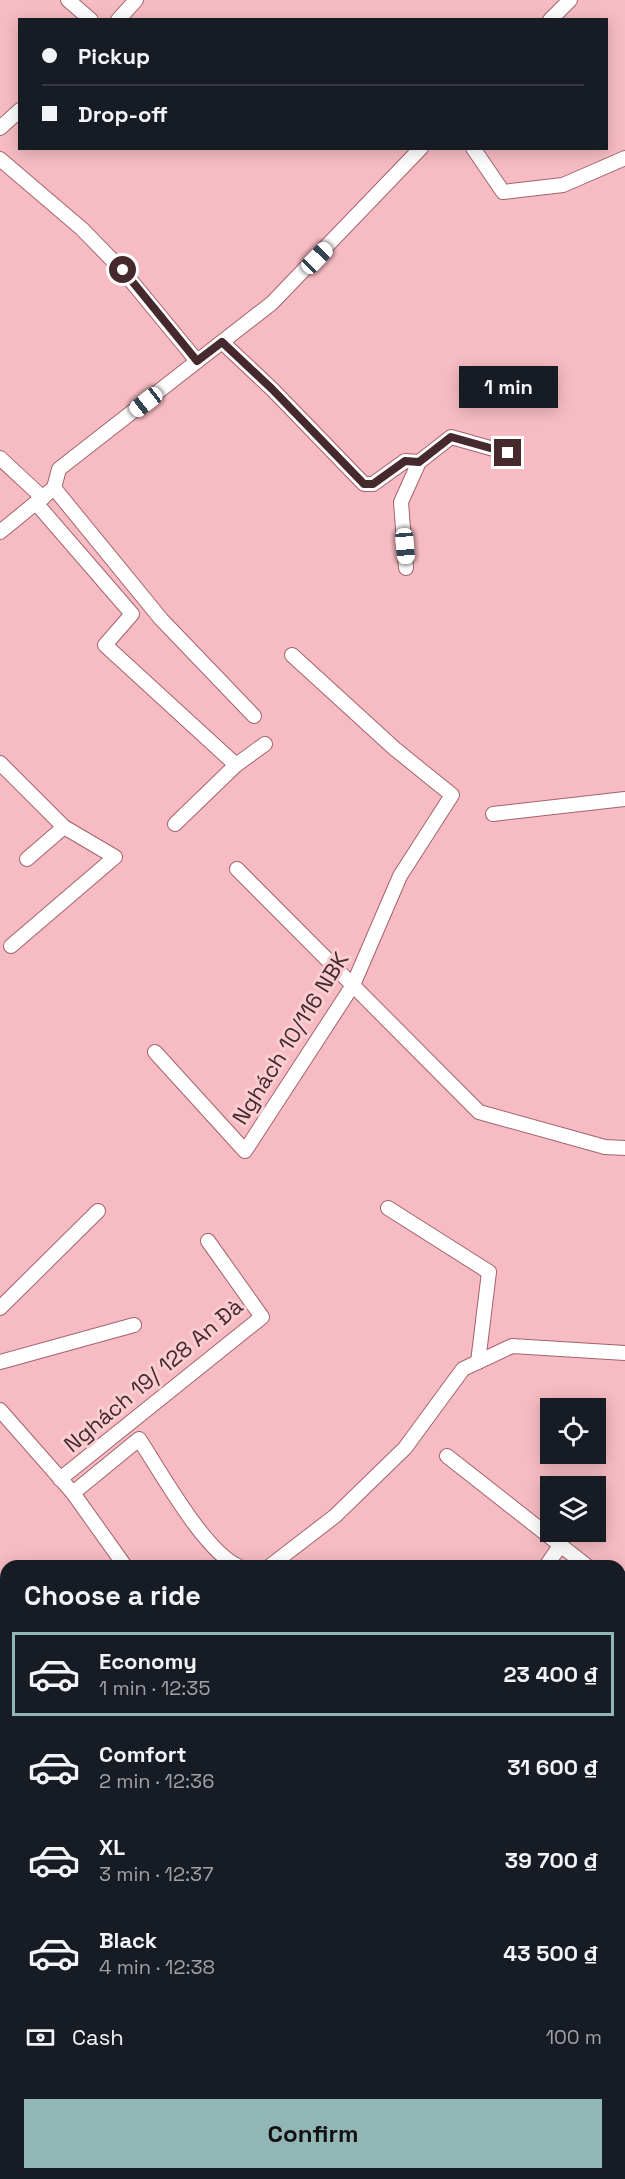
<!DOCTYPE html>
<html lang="en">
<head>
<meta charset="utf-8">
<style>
	body { margin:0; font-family:"Space Grotesk",sans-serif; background:#20242c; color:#f1f3f6; height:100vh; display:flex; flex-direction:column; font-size:22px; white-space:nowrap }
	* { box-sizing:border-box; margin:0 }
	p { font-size:20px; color:#9ea1a6 }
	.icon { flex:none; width:33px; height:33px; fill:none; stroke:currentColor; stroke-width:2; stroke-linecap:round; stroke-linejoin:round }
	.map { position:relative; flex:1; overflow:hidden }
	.sheet { position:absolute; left:0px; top:1560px; width:626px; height:620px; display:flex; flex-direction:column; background:#171b24; border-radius:18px 18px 0 0; box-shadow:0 3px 15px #0003 }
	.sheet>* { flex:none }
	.banner { position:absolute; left:18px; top:18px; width:590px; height:132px; border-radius:0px; box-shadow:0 3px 15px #0003; display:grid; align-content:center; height:132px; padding:0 24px; background:#171b24 }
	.controls { position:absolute; left:540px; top:1398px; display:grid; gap:12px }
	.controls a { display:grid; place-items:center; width:66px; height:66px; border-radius:0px; background:#171b24; box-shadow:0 3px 15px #0003; font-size:30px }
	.end { position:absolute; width:27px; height:27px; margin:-14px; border:8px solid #45292d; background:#fff; box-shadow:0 0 0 3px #fff }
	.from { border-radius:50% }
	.bubble { position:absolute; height:42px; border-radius:0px; background:#171b24; box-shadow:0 3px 15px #0003; font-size:20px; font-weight:600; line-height:42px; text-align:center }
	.car { position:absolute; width:18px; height:36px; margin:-18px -9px; border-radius:8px; box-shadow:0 0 4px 2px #0007; background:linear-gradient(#fff 24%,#345 0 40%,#fff 0 76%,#345 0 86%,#fff 0) }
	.banner b { display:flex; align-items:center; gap:21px; height:57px; font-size:22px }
	.banner b+b { border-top:2px solid #363941 }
	.banner i { width:15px; height:15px; background:#f1f3f6 }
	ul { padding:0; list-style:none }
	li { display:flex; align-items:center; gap:18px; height:84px; margin:0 12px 9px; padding:0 12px; border:3px solid transparent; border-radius:0px }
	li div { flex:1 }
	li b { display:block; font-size:22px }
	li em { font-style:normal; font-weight:600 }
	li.selected { border-color:#92b5b5 }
	li>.icon { width:54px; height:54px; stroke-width:1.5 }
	h2 { padding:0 24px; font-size:27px; line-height:72px }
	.pay { display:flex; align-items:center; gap:15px; height:66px; padding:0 24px; font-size:22px }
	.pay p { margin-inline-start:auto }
	.button { display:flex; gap:12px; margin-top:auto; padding:12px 24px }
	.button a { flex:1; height:69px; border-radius:0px; background:#92b5b5; color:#111; font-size:24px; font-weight:600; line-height:69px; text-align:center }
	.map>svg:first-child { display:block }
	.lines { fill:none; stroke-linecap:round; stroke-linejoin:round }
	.service-casing { stroke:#a4626c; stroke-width:16 }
	.service { stroke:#fff; stroke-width:14 }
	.route { stroke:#45292d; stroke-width:8 }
	.labels { text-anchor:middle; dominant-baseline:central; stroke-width:6; stroke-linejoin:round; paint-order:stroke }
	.street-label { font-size:22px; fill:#45292d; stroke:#facdd2 }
</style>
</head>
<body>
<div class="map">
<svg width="625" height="2179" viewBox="0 0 625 2179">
	<rect width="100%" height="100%" fill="#f7bcc3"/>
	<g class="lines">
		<g class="service-casing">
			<g id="service">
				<path d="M68 0 91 20"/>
				<path d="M118 20 136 0"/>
				<path d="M550 20 570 0"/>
				<path d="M0 128 20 110"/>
				<path d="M473 148 503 192 563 185 625 158"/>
				<path d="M0 159 82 229 123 271 197 361"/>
				<path d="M222 342 272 389 364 484H373L405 461 419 462 451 437 508 453"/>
				<path d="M0 458 43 498"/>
				<path d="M54 488 161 619 254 716"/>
				<path d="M36 503 132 614 105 645 236 765 265 744"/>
				<path d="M0 532 54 488 59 469 272 303 421 148"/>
				<path d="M406 568 401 502 419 462"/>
				<path d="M0 763 64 827 115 857 11 946"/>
				<path d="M493 814 625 799"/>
				<path d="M175 824 236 765"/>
				<path d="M27 859 64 827"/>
				<path d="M237 869 479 1112 605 1147 625 1148"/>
				<path d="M155 1052 245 1151 353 985 400 876 452 795 395 749 292 655"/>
				<path d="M388 1208 489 1272 478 1362"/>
				<path d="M0 1308 98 1211"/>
				<path d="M0 1362 134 1325"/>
				<path d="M0 1410 73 1493 125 1566"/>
				<path d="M447 1456 587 1566"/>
				<path d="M60 1479 262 1317 208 1241"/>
				<path d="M73 1493 139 1439C161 1472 204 1551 238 1566"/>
				<path d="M270 1566 335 1516 405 1448 463 1369 512 1346 625 1353"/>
				<path d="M546 1566 560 1546"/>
				<path d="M620 1590 625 1594"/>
				<path d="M620 1654 625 1642"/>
				<path d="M620 1773 625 1764"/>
				<path d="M0 1858 6 1851"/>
				<path d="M0 2170 6 2163"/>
				<path d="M245 2179 248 2174"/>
				<path d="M528 2179 531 2174"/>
			</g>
		</g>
		<use href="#service" class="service"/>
	</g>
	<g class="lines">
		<path class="route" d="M123 270 197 361 222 342 272 389 364 484H373L405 461 419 462 451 437 508 453"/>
	</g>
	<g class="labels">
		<g class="street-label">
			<text transform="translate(290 1038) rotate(-58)">Nghách 10/116 NBK</text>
			<text transform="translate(153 1375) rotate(-40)">Nghách 19/ 128 An Đà</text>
		</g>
	</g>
</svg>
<div class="controls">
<a><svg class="icon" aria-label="locate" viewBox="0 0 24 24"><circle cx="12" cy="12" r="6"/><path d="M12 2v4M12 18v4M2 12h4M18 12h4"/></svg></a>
<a><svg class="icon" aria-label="layers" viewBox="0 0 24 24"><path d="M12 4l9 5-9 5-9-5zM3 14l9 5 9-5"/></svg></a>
</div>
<i class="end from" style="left:123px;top:270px"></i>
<i class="end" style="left:508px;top:453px"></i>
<div class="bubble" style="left:459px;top:366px;width:99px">1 min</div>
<i class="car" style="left:317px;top:258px;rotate:44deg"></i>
<i class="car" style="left:146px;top:402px;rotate:232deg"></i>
<i class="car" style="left:405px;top:546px;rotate:175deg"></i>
<div class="banner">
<b><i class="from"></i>Pickup</b>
<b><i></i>Drop-off</b>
</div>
<section class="sheet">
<h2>Choose a ride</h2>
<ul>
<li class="selected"><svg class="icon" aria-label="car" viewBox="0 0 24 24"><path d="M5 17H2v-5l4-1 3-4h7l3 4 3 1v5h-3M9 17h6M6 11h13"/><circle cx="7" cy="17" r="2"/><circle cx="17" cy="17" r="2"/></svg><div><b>Economy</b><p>1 min · 12:35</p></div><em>23 400 ₫</em></li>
<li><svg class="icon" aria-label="car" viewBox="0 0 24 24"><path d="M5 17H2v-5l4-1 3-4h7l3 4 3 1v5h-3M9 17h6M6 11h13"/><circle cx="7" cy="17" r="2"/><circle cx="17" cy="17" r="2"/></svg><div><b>Comfort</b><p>2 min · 12:36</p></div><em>31 600 ₫</em></li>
<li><svg class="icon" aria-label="car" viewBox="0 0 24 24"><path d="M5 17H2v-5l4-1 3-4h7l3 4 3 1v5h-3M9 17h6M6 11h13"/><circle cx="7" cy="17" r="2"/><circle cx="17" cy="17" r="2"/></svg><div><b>XL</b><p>3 min · 12:37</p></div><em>39 700 ₫</em></li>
<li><svg class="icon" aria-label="car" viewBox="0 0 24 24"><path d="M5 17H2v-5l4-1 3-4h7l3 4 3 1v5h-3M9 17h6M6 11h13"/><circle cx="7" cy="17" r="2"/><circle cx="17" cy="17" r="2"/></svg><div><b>Black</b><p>4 min · 12:38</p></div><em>43 500 ₫</em></li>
</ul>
<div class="pay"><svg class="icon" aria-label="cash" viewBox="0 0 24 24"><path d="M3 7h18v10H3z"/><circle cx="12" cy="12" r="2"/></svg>Cash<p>100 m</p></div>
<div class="button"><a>Confirm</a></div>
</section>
</div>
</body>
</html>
